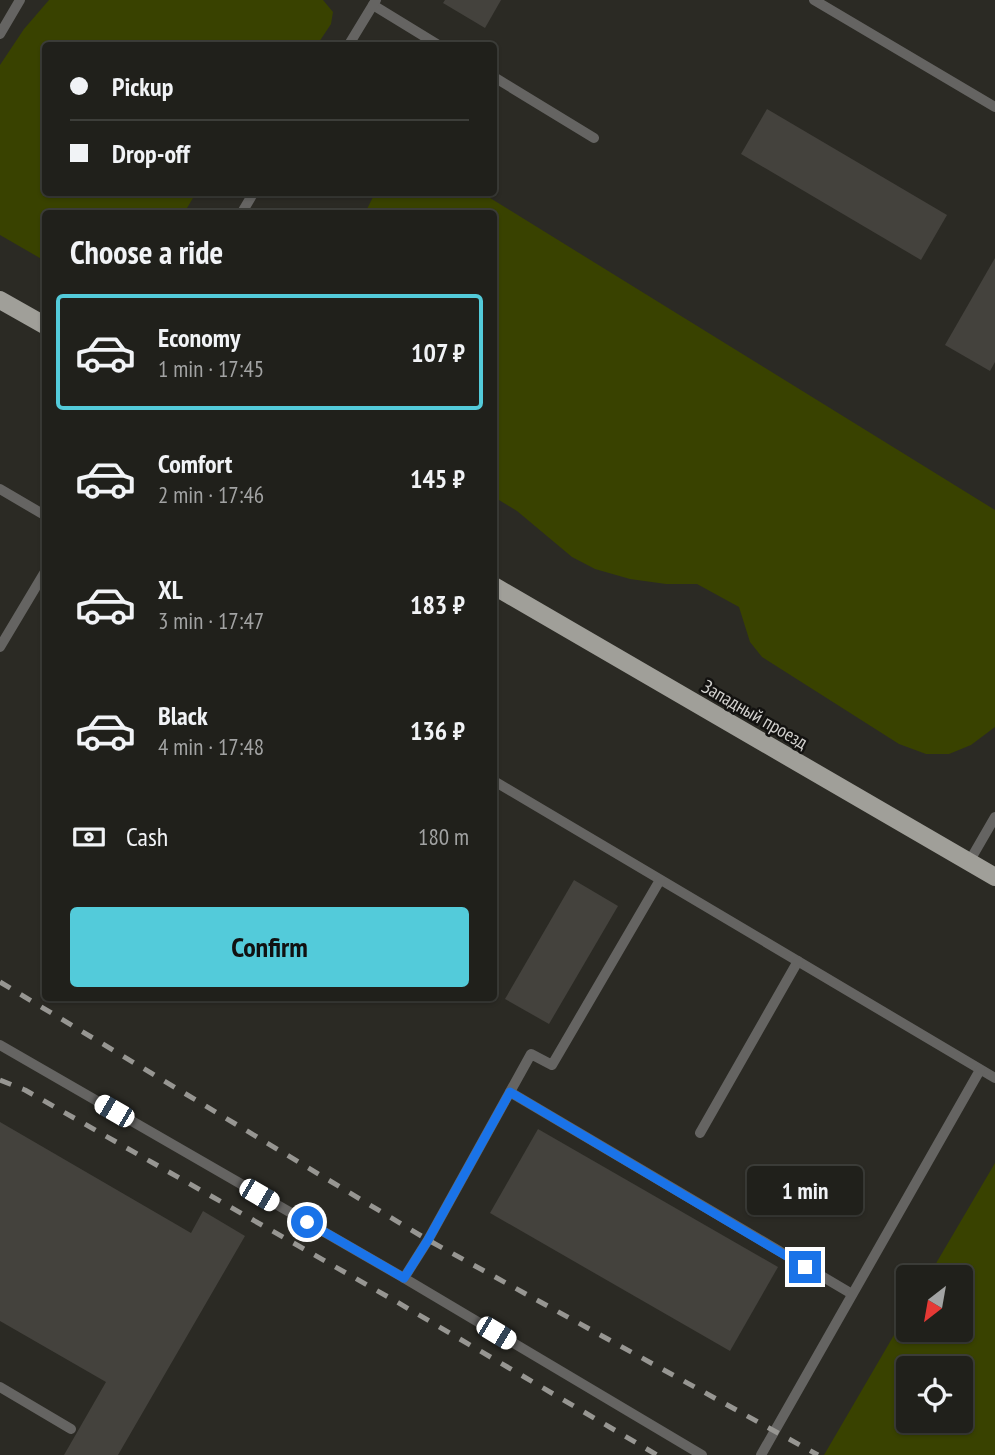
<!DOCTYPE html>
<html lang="en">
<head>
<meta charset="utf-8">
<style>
	body { margin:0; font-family:"PT Sans Narrow",sans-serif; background:#282824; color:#f1f3f6; height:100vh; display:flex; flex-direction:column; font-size:26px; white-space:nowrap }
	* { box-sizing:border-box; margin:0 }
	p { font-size:23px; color:#a2a3a3 }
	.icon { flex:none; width:38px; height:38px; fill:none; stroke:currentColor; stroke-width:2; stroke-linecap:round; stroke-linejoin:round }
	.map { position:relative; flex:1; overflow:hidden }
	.drawer { position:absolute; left:42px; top:210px; width:455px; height:791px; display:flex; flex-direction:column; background:#20201b; border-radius:7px; box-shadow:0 2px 5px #0004,0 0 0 2px #3d3e3a }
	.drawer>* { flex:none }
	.banner { position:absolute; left:42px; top:42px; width:455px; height:154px; border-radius:7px; box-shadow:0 2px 5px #0004,0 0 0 2px #3d3e3a; display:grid; align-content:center; height:154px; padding:0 28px; background:#20201b }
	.needle { width:46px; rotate:211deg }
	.fabs { position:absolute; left:896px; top:1265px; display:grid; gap:14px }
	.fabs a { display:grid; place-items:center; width:77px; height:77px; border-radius:7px; background:#20201b; box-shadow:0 2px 5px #0004,0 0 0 2px #3d3e3a; font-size:35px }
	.end { position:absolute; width:32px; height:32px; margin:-16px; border:9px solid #1a73e8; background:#fff; box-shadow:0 0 0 4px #fff }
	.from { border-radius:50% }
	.bubble { position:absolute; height:49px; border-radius:7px; background:#20201b; box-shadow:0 2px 5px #0004,0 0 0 2px #3d3e3a; font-size:23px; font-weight:700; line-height:49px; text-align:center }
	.car { position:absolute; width:21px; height:42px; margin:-21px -10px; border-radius:9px; box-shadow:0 0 5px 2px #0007; background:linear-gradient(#fff 24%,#345 0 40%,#fff 0 76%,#345 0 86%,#fff 0) }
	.banner b { display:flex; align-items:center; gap:24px; height:66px; font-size:26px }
	.banner b+b { border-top:2px solid #3d3e3a }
	.banner i { width:18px; height:18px; background:#f1f3f6 }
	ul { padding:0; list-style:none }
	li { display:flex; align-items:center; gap:21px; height:116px; margin:0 14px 10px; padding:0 14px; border:4px solid transparent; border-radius:7px }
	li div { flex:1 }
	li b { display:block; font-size:26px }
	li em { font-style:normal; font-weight:700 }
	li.current { border-color:#53cbda }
	li>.icon { width:63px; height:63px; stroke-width:1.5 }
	h2 { padding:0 28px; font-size:32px; line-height:84px }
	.pay { display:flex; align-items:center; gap:18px; height:77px; padding:0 28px; font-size:26px }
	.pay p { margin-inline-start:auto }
	.primary-button { display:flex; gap:14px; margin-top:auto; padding:14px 28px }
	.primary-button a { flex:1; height:80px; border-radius:7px; background:#53cbda; color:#111; font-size:28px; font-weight:700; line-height:80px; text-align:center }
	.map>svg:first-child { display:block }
	.green { fill:#394200; fill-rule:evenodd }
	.building { fill:#44423d }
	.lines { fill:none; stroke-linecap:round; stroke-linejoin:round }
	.service { stroke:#656462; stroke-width:10 }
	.primary { stroke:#a09f99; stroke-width:18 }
	.rail { stroke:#979692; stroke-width:5; stroke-dasharray:12 12; stroke-linecap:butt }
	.route { stroke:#1a73e8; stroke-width:9 }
	.labels { text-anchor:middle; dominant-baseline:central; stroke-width:5; stroke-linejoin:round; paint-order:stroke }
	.street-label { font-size:19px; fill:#d2d1ce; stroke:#131210 }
</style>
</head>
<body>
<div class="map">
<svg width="995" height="1455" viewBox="0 0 995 1455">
	<rect width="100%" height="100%" fill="#2b2a24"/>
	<g class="green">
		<path d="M49 0H323L333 12 331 24 317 45 46 46V192L196 193 184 213 46 214 45 261 0 235V65L24 29Z"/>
		<path d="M375 193H482L995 510V727L971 745 949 754H926L899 744 762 657 750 642 739 607 697 584H666L630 579 595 569 572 557 517 511 494 497V214L365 213Z"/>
		<path d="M995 1163V1455H824L908 1311V1330H961V1278L928 1277ZM908 1368H961V1421H908Z"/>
	</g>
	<g class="building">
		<path d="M445 0H501L485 28 443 3Z"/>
		<path d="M767 109 947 215 921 260 741 154Z"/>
		<path d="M995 258V362L990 371 945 345Z"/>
		<path d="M574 880 618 906 549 1024 505 999Z"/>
		<path d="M0 1122 191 1233 203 1211 245 1236 118 1455H64L106 1382 0 1321Z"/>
		<path d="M538 1129 778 1267 730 1351 490 1213Z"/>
	</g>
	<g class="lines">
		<g class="service">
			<path d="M814 0 995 107"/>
			<path d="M373 5 440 46"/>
			<path d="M0 34 20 0"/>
			<path d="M348 46 376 0"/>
			<path d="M494 77 594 138"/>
			<path d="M241 214 254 192"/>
			<path d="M0 489 46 516"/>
			<path d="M0 647 46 570"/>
			<path d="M494 781 995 1078"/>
			<path d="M969 862 995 817"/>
			<path d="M0 1045 404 1278 702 1455"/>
			<path d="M510 1092 852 1294"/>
			<path d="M700 1133 798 961"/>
			<path d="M404 1278 428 1240 531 1054 552 1065 660 880"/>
			<path d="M0 1387 71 1429"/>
			<path d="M761 1455 980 1070"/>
		</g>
		<g class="primary">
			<path d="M0 300 46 326"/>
			<path d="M494 586 995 877"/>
		</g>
		<g class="rail">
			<path d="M0 982 428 1240 818 1455"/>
			<path d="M0 1080 25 1090 397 1302 657 1455"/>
		</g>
	</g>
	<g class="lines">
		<path class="route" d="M307 1222 404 1278 428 1240 510 1092 805 1267"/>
	</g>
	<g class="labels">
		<g class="street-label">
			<text transform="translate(755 714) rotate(30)">Западный проезд</text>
		</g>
	</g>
</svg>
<div class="fabs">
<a><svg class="needle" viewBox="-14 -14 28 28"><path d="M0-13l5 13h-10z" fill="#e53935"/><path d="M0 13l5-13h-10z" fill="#a2a3a3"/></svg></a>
<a><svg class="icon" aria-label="locate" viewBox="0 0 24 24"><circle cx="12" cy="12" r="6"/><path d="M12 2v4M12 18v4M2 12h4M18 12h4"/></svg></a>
</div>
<i class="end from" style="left:307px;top:1222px"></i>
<i class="end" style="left:805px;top:1267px"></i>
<div class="bubble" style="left:747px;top:1166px;width:116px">1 min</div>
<i class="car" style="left:114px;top:1111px;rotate:300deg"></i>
<i class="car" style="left:259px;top:1195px;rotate:120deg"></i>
<i class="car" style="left:496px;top:1333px;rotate:121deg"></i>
<div class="banner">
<b><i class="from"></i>Pickup</b>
<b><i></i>Drop-off</b>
</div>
<section class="drawer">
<h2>Choose a ride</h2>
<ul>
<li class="current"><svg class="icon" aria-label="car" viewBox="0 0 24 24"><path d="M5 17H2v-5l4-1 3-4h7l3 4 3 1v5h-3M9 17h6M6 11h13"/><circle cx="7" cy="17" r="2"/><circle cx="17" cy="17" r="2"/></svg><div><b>Economy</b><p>1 min · 17:45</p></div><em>107 ₽</em></li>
<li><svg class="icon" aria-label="car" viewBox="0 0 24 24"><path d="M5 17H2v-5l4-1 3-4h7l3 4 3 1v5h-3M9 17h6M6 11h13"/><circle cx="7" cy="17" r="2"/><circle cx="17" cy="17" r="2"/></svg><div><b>Comfort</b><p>2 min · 17:46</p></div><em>145 ₽</em></li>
<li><svg class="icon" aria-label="car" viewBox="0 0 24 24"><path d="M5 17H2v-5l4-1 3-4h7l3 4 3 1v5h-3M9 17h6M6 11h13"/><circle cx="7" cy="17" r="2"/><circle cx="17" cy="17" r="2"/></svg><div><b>XL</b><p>3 min · 17:47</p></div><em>183 ₽</em></li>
<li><svg class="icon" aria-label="car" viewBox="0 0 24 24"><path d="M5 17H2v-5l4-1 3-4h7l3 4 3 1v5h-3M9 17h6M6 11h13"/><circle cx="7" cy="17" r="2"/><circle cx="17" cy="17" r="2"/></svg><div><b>Black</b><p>4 min · 17:48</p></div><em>136 ₽</em></li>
</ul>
<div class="pay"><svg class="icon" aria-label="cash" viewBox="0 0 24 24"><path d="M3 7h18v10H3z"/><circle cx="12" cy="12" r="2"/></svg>Cash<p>180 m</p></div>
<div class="primary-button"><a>Confirm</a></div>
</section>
</div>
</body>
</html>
